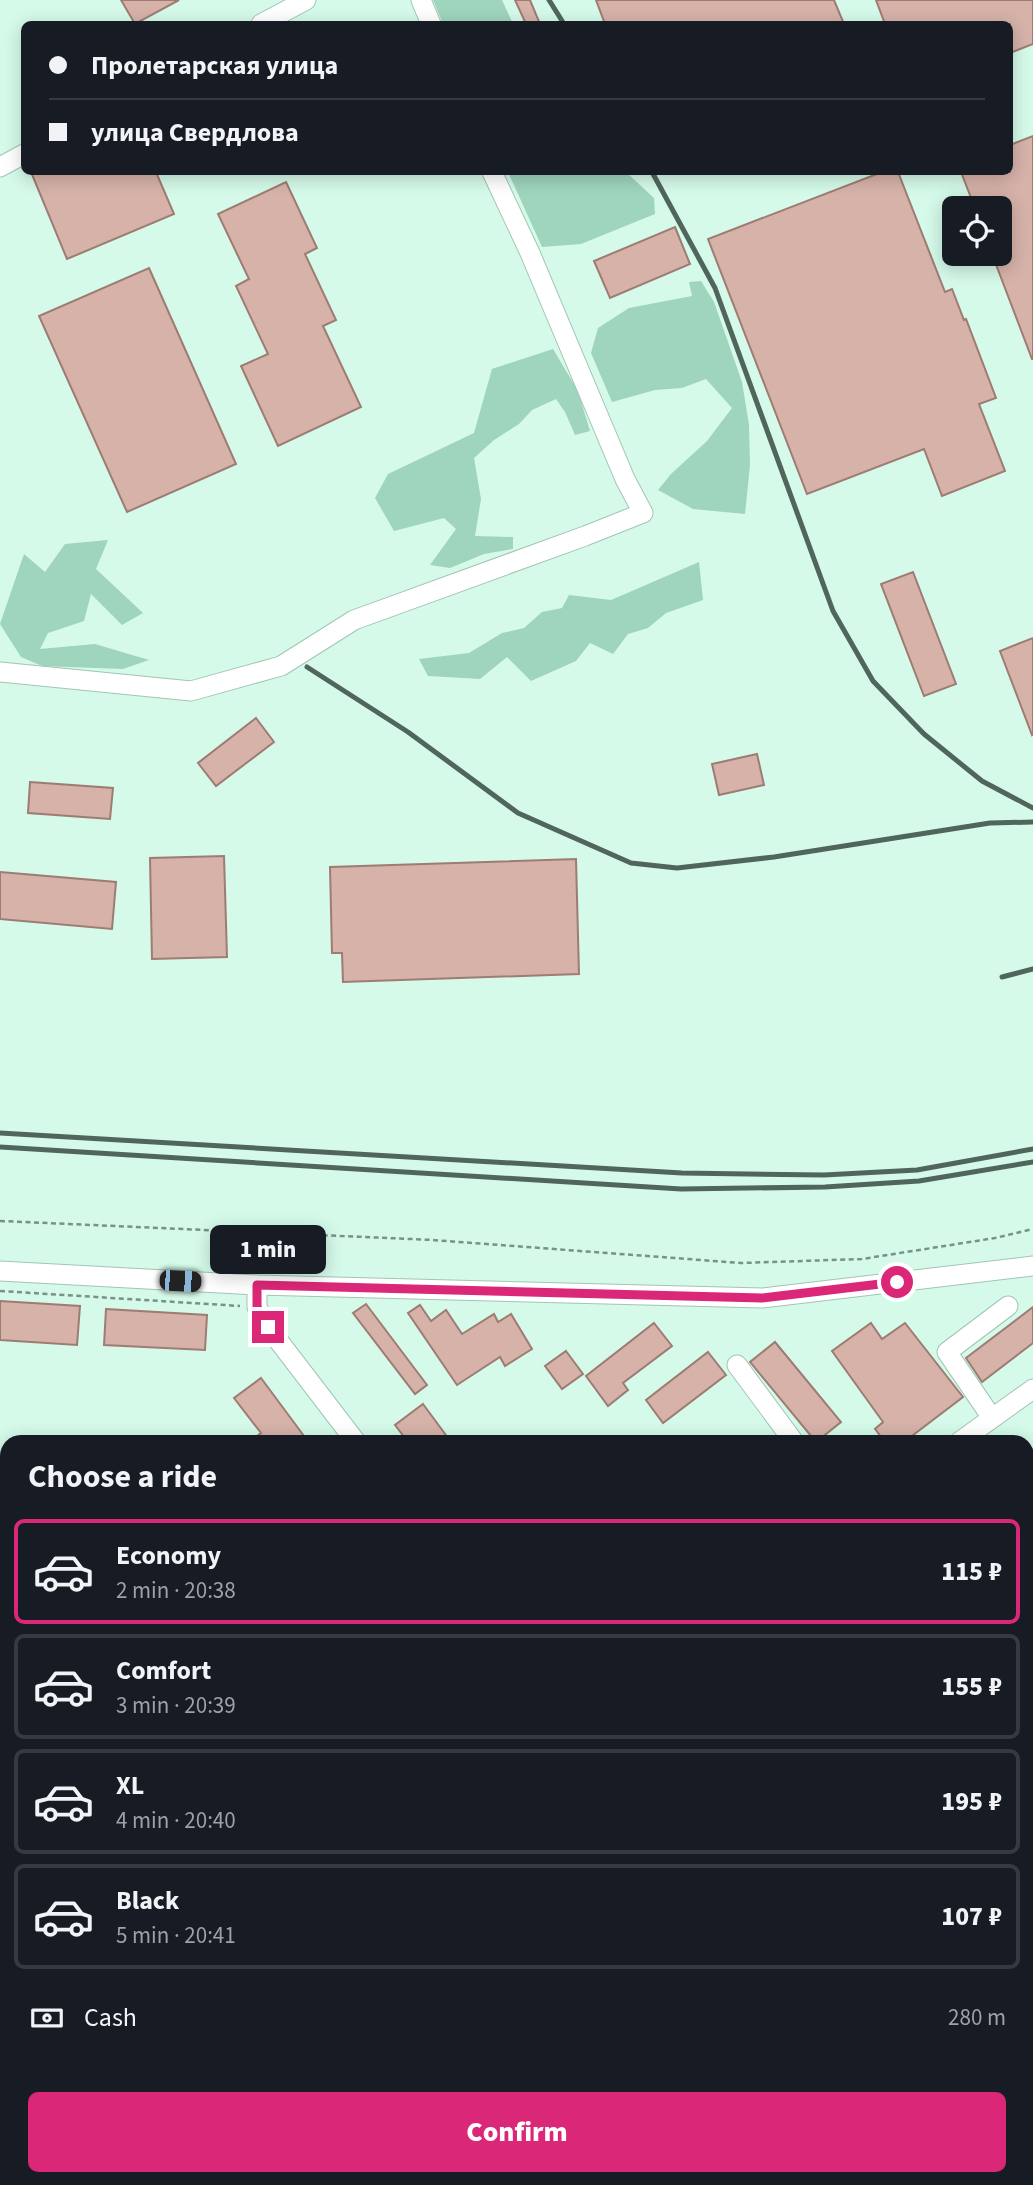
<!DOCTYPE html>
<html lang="en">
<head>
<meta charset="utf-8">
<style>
	body { margin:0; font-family:"Source Sans 3",sans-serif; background:#20242c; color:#f1f3f6; height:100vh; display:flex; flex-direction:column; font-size:26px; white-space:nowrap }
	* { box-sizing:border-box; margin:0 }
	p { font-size:23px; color:#9ea1a6 }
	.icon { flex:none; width:38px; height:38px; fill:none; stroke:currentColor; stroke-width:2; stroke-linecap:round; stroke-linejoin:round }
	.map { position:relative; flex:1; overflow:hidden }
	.sheet { position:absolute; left:0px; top:1435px; width:1034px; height:751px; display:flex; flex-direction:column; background:#171b24; border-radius:21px 21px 0 0; box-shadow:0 4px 18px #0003 }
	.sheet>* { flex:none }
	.hud { position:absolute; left:21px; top:21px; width:992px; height:154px; border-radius:10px; box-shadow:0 4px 18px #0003; display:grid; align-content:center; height:154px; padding:0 28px; background:#171b24 }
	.fabs { position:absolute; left:942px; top:196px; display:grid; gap:14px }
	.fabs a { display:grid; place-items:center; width:70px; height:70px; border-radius:10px; background:#171b24; box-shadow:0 4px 18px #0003; font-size:35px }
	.end { position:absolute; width:32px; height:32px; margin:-16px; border:9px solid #db2777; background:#fff; box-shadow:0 0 0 4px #fff }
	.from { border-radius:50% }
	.bubble { position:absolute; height:49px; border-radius:10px; background:#171b24; box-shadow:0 4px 18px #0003; font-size:23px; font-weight:800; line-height:49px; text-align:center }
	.car { position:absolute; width:21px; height:42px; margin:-21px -10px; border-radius:9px; box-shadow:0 0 5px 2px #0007; background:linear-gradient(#222 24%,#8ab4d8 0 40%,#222 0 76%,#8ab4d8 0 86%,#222 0) }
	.hud b { display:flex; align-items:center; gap:24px; height:66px; font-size:26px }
	.hud b+b { border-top:2px solid #363941 }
	.hud i { width:18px; height:18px; background:#f1f3f6 }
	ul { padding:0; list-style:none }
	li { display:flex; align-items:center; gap:21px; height:105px; margin:0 14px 10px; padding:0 14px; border:4px solid #363941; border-radius:10px }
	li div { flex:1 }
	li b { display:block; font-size:26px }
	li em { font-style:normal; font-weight:800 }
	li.active { border-color:#db2777 }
	li>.icon { width:63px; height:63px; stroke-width:1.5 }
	h2 { padding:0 28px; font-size:32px; line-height:84px }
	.pay { display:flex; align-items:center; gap:18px; height:77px; padding:0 28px; font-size:26px }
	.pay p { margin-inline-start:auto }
	.primary-button { display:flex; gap:14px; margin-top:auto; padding:14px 28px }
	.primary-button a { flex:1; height:80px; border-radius:10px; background:#db2777; color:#fff; font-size:28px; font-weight:800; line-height:80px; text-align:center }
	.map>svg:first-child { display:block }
	.green { fill:#9fd4bd }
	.building { fill:#d6b2a9; stroke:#9d7c73; stroke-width:2 }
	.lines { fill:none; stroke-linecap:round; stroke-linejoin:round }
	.minor-casing { stroke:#a2c5b5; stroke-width:21 }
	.path { stroke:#789287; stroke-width:2.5; stroke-dasharray:5 3.5; stroke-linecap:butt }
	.minor { stroke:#fff; stroke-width:19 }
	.rail { stroke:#50665c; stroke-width:5 }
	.route { stroke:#db2777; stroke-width:9 }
</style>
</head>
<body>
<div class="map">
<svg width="1033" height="2185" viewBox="0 0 1033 2185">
	<rect width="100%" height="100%" fill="#d5fae9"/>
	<g class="green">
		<path d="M433 0H502L513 24H443Z"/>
		<path d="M508 172H626L654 198 655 214 581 244 542 247Z"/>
		<path d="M701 281 714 302 742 382 749 425 750 465 745 514 693 509 658 490 671 474 707 441 732 408 706 379 682 388 655 390 612 402 591 353 598 328 629 308 692 296 689 282Z"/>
		<path d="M553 349 578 391 590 431 575 435 565 412 556 399 532 410 519 424 494 440 474 458 481 499 475 536 513 537V549L484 554 450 568 430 565 456 529 444 518 394 531 375 498 388 474 474 433 492 369Z"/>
		<path d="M108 540 96 569 143 613 122 625 91 594 84 621 48 633 40 649 95 644 149 660 123 669 42 666 21 657 0 624 24 554 45 572 65 544Z"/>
		<path d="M699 562 703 600 666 613 648 628 628 634 613 654 590 643 576 661 531 681 507 657 480 679 428 676 419 659 469 653 502 633 524 628 542 612 562 608 569 595 611 600Z"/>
	</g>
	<g class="building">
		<path d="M121 0H179L135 24Z"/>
		<path d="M515 0H530L540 24H526Z"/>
		<path d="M596 0H834L844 24H605Z"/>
		<path d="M876 0H1033V44L1010 53V24H885Z"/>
		<path d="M1033 136V359H1032L992 254H999V208H975L961 172H1010V145Z"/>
		<path d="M31 172H156L174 214 67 259Z"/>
		<path d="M882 172H898L945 292 952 289 964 320 966 319 996 398 979 404 1005 471 942 496 924 449 807 494 708 239Z"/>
		<path d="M286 182 317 248 305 254 336 320 323 326 361 407 278 446 241 366 268 354 236 286 249 279 218 214Z"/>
		<path d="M675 227 690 264 610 298 594 261Z"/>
		<path d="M149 268 236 464 127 512 39 316Z"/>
		<path d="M913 572 956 684 924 696 881 584Z"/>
		<path d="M1033 638V734L1032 735 1000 651Z"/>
		<path d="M256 718 274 742 216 786 198 763Z"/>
		<path d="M757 754 764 785 719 795 712 764Z"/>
		<path d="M30 782 113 788 110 819 28 813Z"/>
		<path d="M224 856 227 957 152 959 150 858Z"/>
		<path d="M576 859 579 974 343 982 342 953H332L330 867Z"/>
		<path d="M0 872 116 882 112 929 0 919Z"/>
		<path d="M0 1301 80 1306 77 1345 0 1340Z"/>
		<path d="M366 1304 427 1385 415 1394 353 1313Z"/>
		<path d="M420 1305 431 1321 446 1310 462 1334 494 1314 498 1322 511 1314 532 1349 505 1366 500 1357 457 1385 408 1313Z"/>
		<path d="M1033 1307V1343L982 1382 966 1358Z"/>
		<path d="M106 1309 207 1315 205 1350 104 1345Z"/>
		<path d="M654 1323 672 1346 623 1383 628 1390 608 1406 586 1376Z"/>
		<path d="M871 1323 882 1339 905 1323 963 1397 904 1442H885L875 1429 883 1422 832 1351Z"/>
		<path d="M775 1342 841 1422 816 1442 750 1362Z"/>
		<path d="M566 1351 583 1374 562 1389 545 1366Z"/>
		<path d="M708 1352 726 1375 663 1423 646 1400Z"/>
		<path d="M261 1378 304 1436 297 1442H249L261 1433 234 1398Z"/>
		<path d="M423 1404 451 1442H408L395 1425Z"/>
	</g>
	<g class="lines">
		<g class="minor-casing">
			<g id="minor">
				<path d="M421 0 431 24"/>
				<path d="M261 24 306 0"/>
				<path d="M0 167 24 154"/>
				<path d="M0 672 191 691 281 666 354 620 585 536 643 513 625 479 530 253 492 172"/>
				<path d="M0 1271 257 1285 762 1298 1033 1266"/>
				<path d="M257 1285V1307L268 1327 356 1442"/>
				<path d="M737 1365 794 1442"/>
				<path d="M992 1418 947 1352 1008 1306"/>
				<path d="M959 1442 1033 1389"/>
				<path d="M1027 1498 1033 1494"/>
				<path d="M0 1573 7 1582"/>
				<path d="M0 1703 7 1698"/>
				<path d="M1027 1850 1033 1846"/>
				<path d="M0 2111 7 2121"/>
				<path d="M0 2171 7 2166"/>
				<path d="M49 2179 54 2185"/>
				<path d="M119 2179 122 2185"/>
				<path d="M194 2179 199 2185"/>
				<path d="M489 2179 494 2185"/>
				<path d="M818 2179 821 2185"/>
				<path d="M913 2179 917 2185"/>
				<path d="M587 2185 595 2179"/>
			</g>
		</g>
		<g class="path">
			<path d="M0 1221 433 1240 741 1263 862 1259 995 1238 1033 1229"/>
			<path d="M0 1291 240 1306"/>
			<path d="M552 2185 560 2179"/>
		</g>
		<use href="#minor" class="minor"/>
		<g class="rail">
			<path d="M549 0 564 24"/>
			<path d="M652 172 715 288 833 611 873 681 924 734 982 781 1033 808"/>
			<path d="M307 667 408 732 518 813 631 863 677 868 774 857 990 823 1033 822"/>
			<path d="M1002 977 1033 969"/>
			<path d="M0 1133 682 1173 824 1175 917 1170 1033 1149"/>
			<path d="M0 1147 681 1189 825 1187 919 1181 1033 1162"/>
		</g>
	</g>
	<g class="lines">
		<path class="route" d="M268 1327 257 1307V1285L762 1298 897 1282"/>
	</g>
</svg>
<div class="fabs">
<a><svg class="icon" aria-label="locate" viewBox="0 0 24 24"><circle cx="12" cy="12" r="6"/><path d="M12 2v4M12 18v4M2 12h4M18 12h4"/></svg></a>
</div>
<i class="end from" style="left:897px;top:1282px"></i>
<i class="end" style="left:268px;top:1327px"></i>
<div class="bubble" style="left:210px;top:1225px;width:116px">1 min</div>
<i class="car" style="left:180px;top:1281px;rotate:93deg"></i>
<div class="hud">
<b><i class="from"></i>Пролетарская улица</b>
<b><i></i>улица Свердлова</b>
</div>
<section class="sheet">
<h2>Choose a ride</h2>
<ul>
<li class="active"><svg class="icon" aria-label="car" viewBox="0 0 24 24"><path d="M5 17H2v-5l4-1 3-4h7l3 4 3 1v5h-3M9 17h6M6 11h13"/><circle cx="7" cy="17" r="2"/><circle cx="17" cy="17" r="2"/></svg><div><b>Economy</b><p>2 min · 20:38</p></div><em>115 ₽</em></li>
<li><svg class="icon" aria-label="car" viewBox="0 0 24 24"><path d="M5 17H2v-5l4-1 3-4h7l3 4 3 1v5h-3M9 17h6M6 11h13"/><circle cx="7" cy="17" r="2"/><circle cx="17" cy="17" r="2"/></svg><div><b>Comfort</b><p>3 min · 20:39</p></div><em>155 ₽</em></li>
<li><svg class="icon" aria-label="car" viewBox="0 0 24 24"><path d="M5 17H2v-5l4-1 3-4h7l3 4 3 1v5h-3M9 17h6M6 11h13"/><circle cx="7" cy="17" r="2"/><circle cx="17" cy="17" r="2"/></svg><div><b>XL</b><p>4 min · 20:40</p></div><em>195 ₽</em></li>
<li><svg class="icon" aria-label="car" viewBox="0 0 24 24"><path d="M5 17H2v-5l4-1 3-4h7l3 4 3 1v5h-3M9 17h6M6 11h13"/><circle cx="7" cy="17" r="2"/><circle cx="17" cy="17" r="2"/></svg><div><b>Black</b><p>5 min · 20:41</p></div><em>107 ₽</em></li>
</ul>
<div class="pay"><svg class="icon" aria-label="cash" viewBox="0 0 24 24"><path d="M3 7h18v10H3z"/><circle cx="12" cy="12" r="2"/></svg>Cash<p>280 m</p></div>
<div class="primary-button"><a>Confirm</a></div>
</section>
</div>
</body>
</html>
